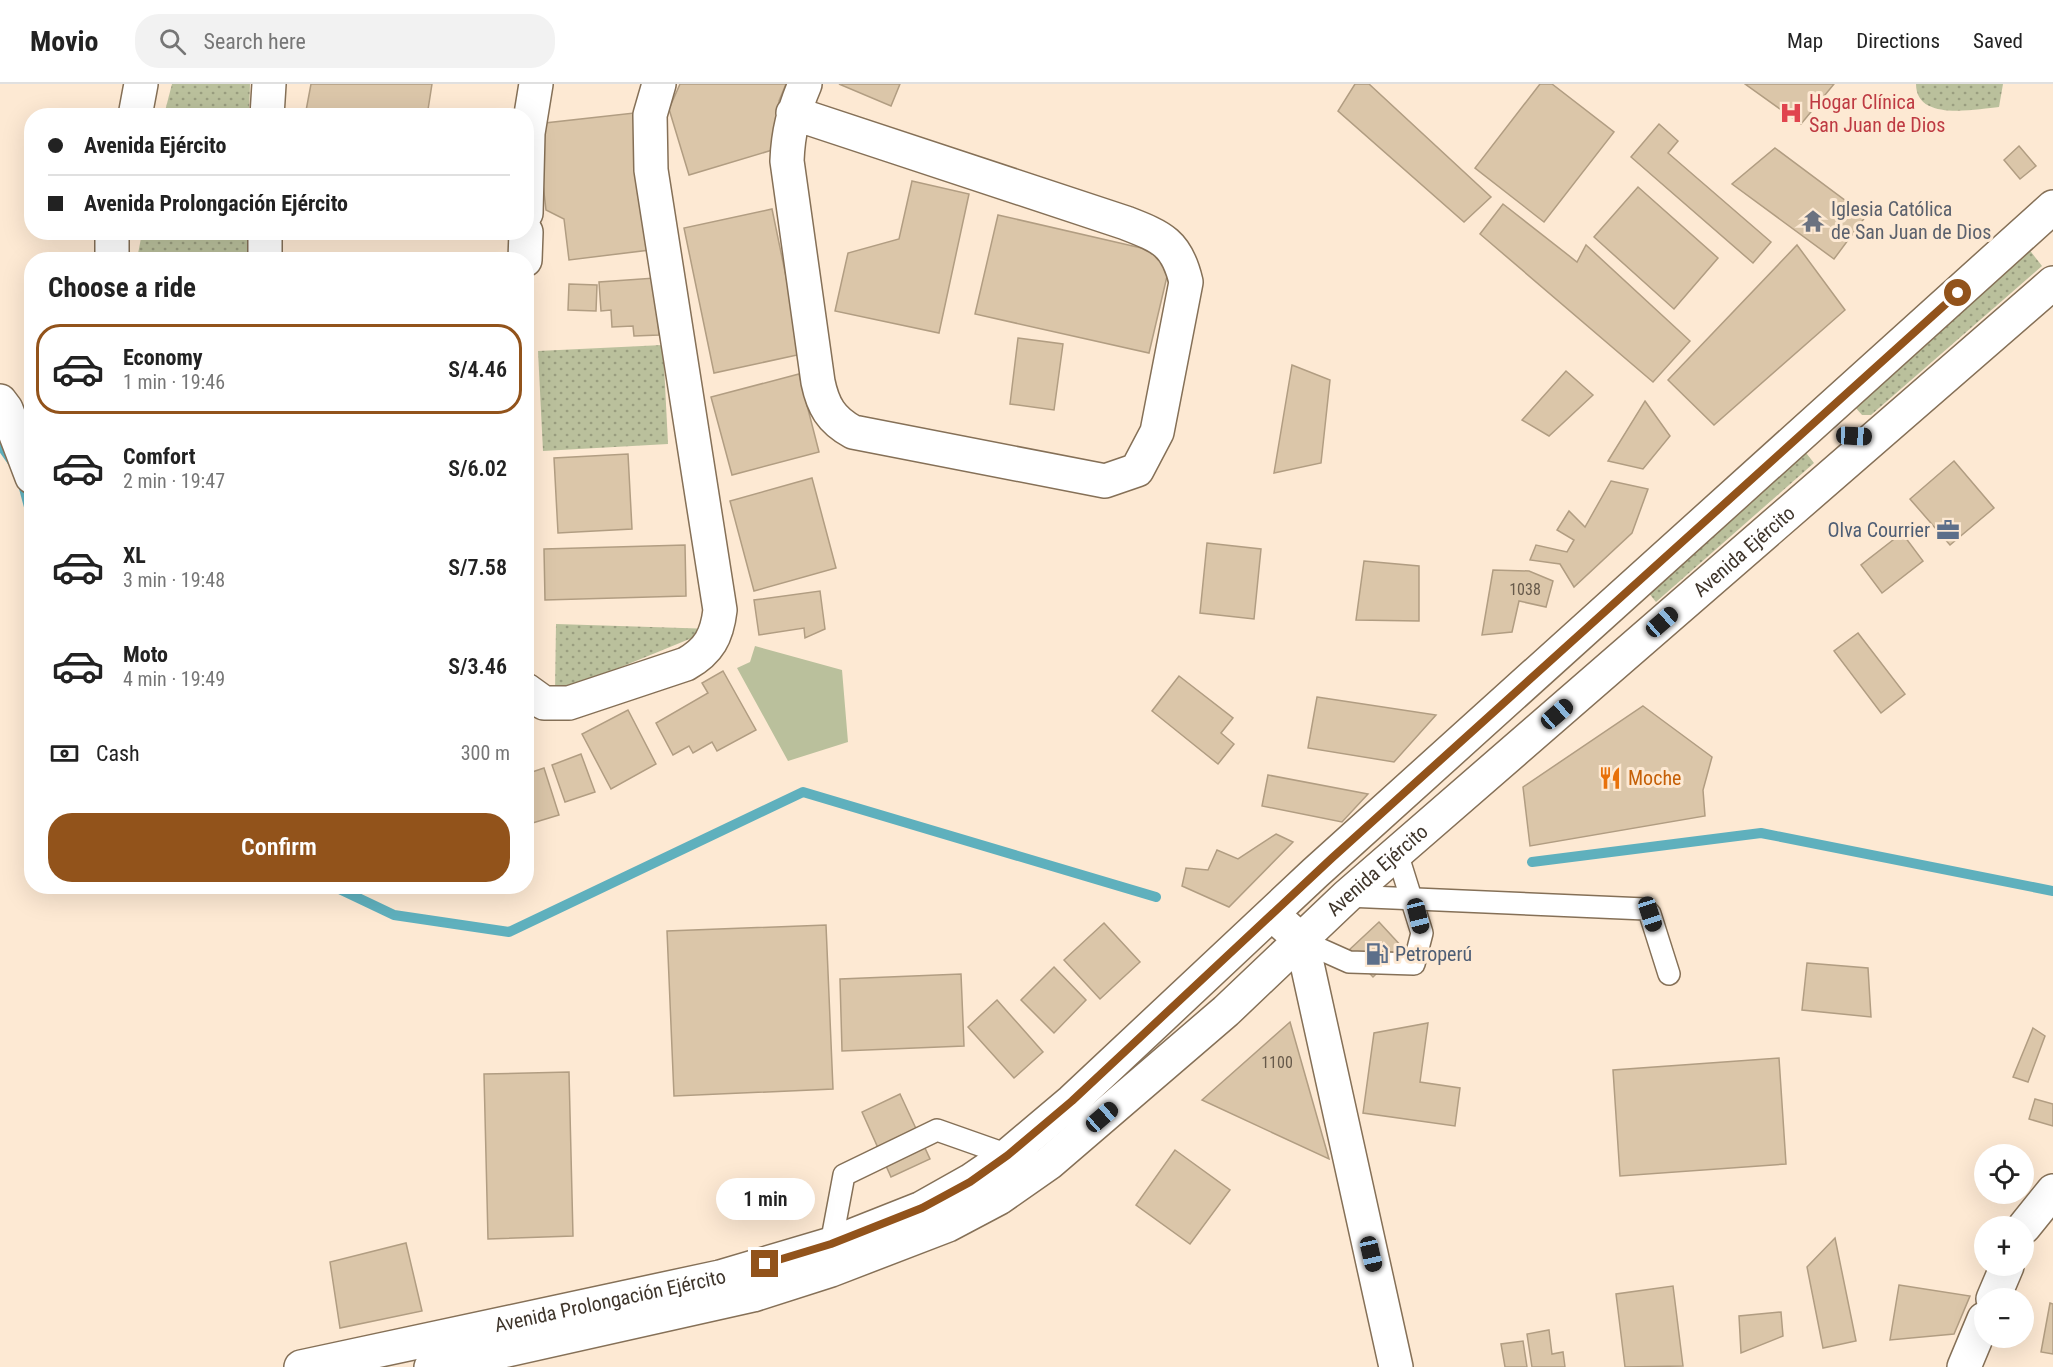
<!DOCTYPE html>
<html lang="en">
<head>
<meta charset="utf-8">
<style>
	body { margin:0; font-family:"Roboto Condensed",sans-serif; background:#f2f2f2; color:#222; height:100vh; display:flex; flex-direction:column; font-size:22px; white-space:nowrap }
	* { box-sizing:border-box; margin:0 }
	p { font-size:20px; color:#767676 }
	.icon { flex:none; width:33px; height:33px; fill:none; stroke:currentColor; stroke-width:2; stroke-linecap:round; stroke-linejoin:round }
	.map { position:relative; flex:1; overflow:hidden }
	.panel { position:absolute; left:24px; top:168px; width:510px; height:642px; display:flex; flex-direction:column; background:#fff; border-radius:24px; box-shadow:0 6px 24px #0002 }
	.panel>* { flex:none }
	.guide { position:absolute; left:24px; top:24px; width:510px; height:132px; border-radius:24px; box-shadow:0 6px 24px #0002; display:grid; align-content:center; height:132px; padding:0 24px; background:#fff }
	.fabs { position:absolute; left:1974px; top:1060px; display:grid; gap:12px }
	.fabs a { display:grid; place-items:center; width:60px; height:60px; border-radius:50%; background:#fff; box-shadow:0 6px 24px #0002; font-size:30px }
	.end { position:absolute; width:27px; height:27px; margin:-14px; border:8px solid #92531b; background:#fff; box-shadow:0 0 0 3px #fff }
	.from { border-radius:50% }
	.bubble { position:absolute; height:42px; border-radius:21px; background:#fff; box-shadow:0 6px 24px #0002; font-size:20px; font-weight:600; line-height:42px; text-align:center }
	.car { position:absolute; width:18px; height:36px; margin:-18px -9px; border-radius:8px; box-shadow:0 0 4px 2px #0007; background:linear-gradient(#222 24%,#8ab4d8 0 40%,#222 0 76%,#8ab4d8 0 86%,#222 0) }
	.guide b { display:flex; align-items:center; gap:21px; height:57px; font-size:22px }
	.guide b+b { border-top:2px solid #e0e0e0 }
	.guide i { width:15px; height:15px; background:#222 }
	ul { padding:0; list-style:none }
	li { display:flex; align-items:center; gap:18px; height:90px; margin:0 12px 9px; padding:0 12px; border:3px solid transparent; border-radius:24px }
	li div { flex:1 }
	li b { display:block; font-size:22px }
	li em { font-style:normal; font-weight:600 }
	li.on { border-color:#92531b }
	li>.icon { width:54px; height:54px; stroke-width:1.5 }
	h2 { padding:0 24px; font-size:27px; line-height:72px }
	.pay { display:flex; align-items:center; gap:15px; height:66px; padding:0 24px; font-size:22px }
	.pay p { margin-inline-start:auto }
	.action { display:flex; gap:12px; margin-top:auto; padding:12px 24px }
	.action a { flex:1; height:69px; border-radius:24px; background:#92531b; color:#fff; font-size:24px; font-weight:600; line-height:69px; text-align:center }
	header { display:flex; align-items:center; gap:36px; box-sizing:border-box; height:84px; padding:0 30px; background:#fff; border-bottom:2px solid #e0e0e0 }
	header strong { font-size:28px }
	nav { display:flex; gap:33px; margin-inline-start:auto; font-size:21px }
	.search { width:420px; height:54px; background:#f2f2f2; display:flex; align-items:center; gap:15px; box-sizing:border-box; padding:0 21px; border-radius:24px; color:#767676; font-size:22px }
	.map>svg:first-child { display:block }
	.grass { fill:url(#grass-dots) }
	.green { fill:#bac09c }
	.lines { fill:none; stroke-linecap:round; stroke-linejoin:round }
	.stream { stroke:#5fb0bd; stroke-width:10 }
	.building { fill:#dbc6a9; stroke:#b19d82; stroke-width:1.5 }
	.lane-casing { stroke:#857057; stroke-width:24 }
	.street-casing { stroke:#857057; stroke-width:36 }
	.secondary-casing { stroke:#857057; stroke-width:36 }
	.primary-casing { stroke:#857057; stroke-width:36 }
	.lane { stroke:#fff; stroke-width:21 }
	.street { stroke:#fff; stroke-width:33 }
	.secondary { stroke:#fff; stroke-width:33 }
	.primary { stroke:#fff; stroke-width:33 }
	.route { stroke:#92531b; stroke-width:8 }
	.labels { text-anchor:middle; dominant-baseline:central; stroke-width:6; stroke-linejoin:round; paint-order:stroke }
	.number-label { font-size:16px; fill:#66594a }
	.health-label { font-size:20px; fill:#be3a42; stroke:#fde9d3; text-anchor:start }
	.worship-label { font-size:20px; fill:#5b616d; stroke:#fde9d3; text-anchor:start }
	.service-label { font-size:20px; fill:#4e5e75; stroke:#fde9d3; text-anchor:end }
	.street-label { font-size:20px; fill:#3f352b; stroke:#fde9d3 }
	.food-label { font-size:20px; fill:#c56008; stroke:#fde9d3; text-anchor:start }
</style>
</head>
<body>
<header>
<strong>Movio</strong>
<div class="search"><svg class="icon" aria-label="search" viewBox="0 0 24 24"><circle cx="10" cy="10" r="6"/><path d="M15 15l6 6"/></svg>Search here</div>
<nav><a>Map</a><a>Directions</a><a>Saved</a></nav>
</header>
<div class="map">
<svg width="2053" height="1283" viewBox="0 0 2053 1283">
	<defs>
		<pattern id="grass-dots" width="8" height="8" patternUnits="userSpaceOnUse" patternTransform="scale(1.5)"><rect width="8" height="8" fill="#bac09c"/><path d="M2 2h.1M6 6h.1" fill="none" stroke="#999d7f" stroke-width="1.8" stroke-linecap="round"/></pattern>
	</defs>
	<rect width="100%" height="100%" fill="#fde9d3"/>
	<g class="grass">
		<path d="M172 0H250L249 31H164Z"/>
		<path d="M1916 0H2003L1999 23C1976 25 1916 38 1916 0Z"/>
		<path d="M142 149H248V175H137Z"/>
		<path d="M2028 164 2042 182 1871 331H1862L1855 323Z"/>
		<path d="M663 261 668 360 543 367 538 267Z"/>
		<path d="M1803 365 1814 379 1656 518 1648 508Z"/>
		<path d="M556 540 714 545 555 610Z"/>
	</g>
	<path class="green" d="M755 562 842 586 848 658 788 677 737 584 750 578Z"/>
	<g class="lines">
		<g class="stream">
			<path d="M0 360 12 377"/>
			<path d="M21 393 32 434"/>
			<path d="M1532 778 1761 749 2053 807"/>
			<path d="M333 802 394 831 509 848 803 708 1156 813"/>
		</g>
	</g>
	<g class="building">
		<path d="M311 0H432L427 32H305Z"/>
		<path d="M680 0H786L779 17V64L689 91 669 25Z"/>
		<path d="M839 0H900L891 22Z"/>
		<path d="M1355 0H1369L1491 113 1464 138 1338 27Z"/>
		<path d="M1540 0H1552L1614 48 1544 138 1475 84Z"/>
		<path d="M1745 0H1834L1801 40Z"/>
		<path d="M643 28 658 165 569 176 564 135 546 126 536 40Z"/>
		<path d="M1659 40 1678 57 1668 69 1771 158 1753 179 1631 73Z"/>
		<path d="M2019 62 2036 82 2020 95 2004 76Z"/>
		<path d="M1775 64 1866 132 1834 175 1732 100Z"/>
		<path d="M912 97 969 110 939 249 835 227 848 169 899 155Z"/>
		<path d="M1638 103 1718 174 1674 225 1594 153Z"/>
		<path d="M1503 120 1577 178 1586 161 1690 257 1653 298 1480 150Z"/>
		<path d="M772 125 802 270 714 289 684 144Z"/>
		<path d="M998 131 1172 171 1149 269 975 230Z"/>
		<path d="M1797 161 1845 226 1714 341 1668 296Z"/>
		<path d="M655 194 659 251 634 252 633 242 612 243 611 226 601 227 599 198Z"/>
		<path d="M569 200 597 201 596 227 568 226Z"/>
		<path d="M1018 254 1063 260 1054 326 1010 320Z"/>
		<path d="M1292 281 1330 296 1321 379 1274 389Z"/>
		<path d="M1566 287 1593 311 1549 352 1522 336Z"/>
		<path d="M799 290 819 368 732 391 711 313Z"/>
		<path d="M1645 317 1670 352 1643 385 1608 377Z"/>
		<path d="M628 370 632 445 558 449 554 374Z"/>
		<path d="M1954 377 1994 424 1950 461 1910 415Z"/>
		<path d="M812 394 836 484 754 507 730 417Z"/>
		<path d="M1611 397 1648 405 1632 449 1574 503 1560 480 1530 476 1536 461 1567 468 1574 456 1557 446 1569 427 1585 443Z"/>
		<path d="M1902 449 1923 477 1882 509 1861 481Z"/>
		<path d="M1207 459 1261 465 1254 535 1200 529Z"/>
		<path d="M685 461 686 512 545 516 544 465Z"/>
		<path d="M1364 477 1419 482V537L1356 536Z"/>
		<path d="M1493 486 1529 487 1553 497 1546 523 1519 517 1512 548 1482 551Z"/>
		<path d="M820 507 825 545 805 554 804 544 759 551 754 516Z"/>
		<path d="M1858 549 1905 610 1881 629 1834 567Z"/>
		<path d="M723 587 756 646 717 667 712 658 693 669 689 662 673 671 656 639 708 609 702 599Z"/>
		<path d="M1179 592 1233 634 1221 649 1234 660 1218 680 1152 627Z"/>
		<path d="M1317 613 1436 631 1394 678 1308 664Z"/>
		<path d="M1643 622 1712 673 1703 706 1705 732 1530 762 1523 703Z"/>
		<path d="M628 626 656 680 611 705 582 650Z"/>
		<path d="M581 670 595 708 565 718 552 681Z"/>
		<path d="M544 684 559 731 526 741V690Z"/>
		<path d="M1268 691 1368 710 1342 738 1262 722Z"/>
		<path d="M1276 750 1293 758 1229 823 1182 802 1186 784 1208 786 1217 766 1238 775Z"/>
		<path d="M1379 838 1403 864 1373 893 1348 867Z"/>
		<path d="M1104 839 1140 878 1100 915 1064 876Z"/>
		<path d="M826 841 833 1005 674 1012 667 847Z"/>
		<path d="M1807 879 1868 884 1871 933 1802 926Z"/>
		<path d="M1054 883 1086 916 1054 949 1021 916Z"/>
		<path d="M961 890 964 962 842 967 840 895Z"/>
		<path d="M997 916 1043 968 1014 994 968 943Z"/>
		<path d="M1290 938 1329 1075 1202 1016Z"/>
		<path d="M1428 939 1420 998 1460 1004 1455 1042 1363 1029 1374 949Z"/>
		<path d="M2033 944 2045 952 2028 998 2013 993Z"/>
		<path d="M1779 974 1786 1080 1620 1092 1613 986Z"/>
		<path d="M569 988 573 1152 488 1155 484 990Z"/>
		<path d="M900 1010 930 1075 891 1093 862 1028Z"/>
		<path d="M2035 1015 2053 1020V1042L2029 1035Z"/>
		<path d="M1175 1066 1230 1106 1190 1160 1136 1121Z"/>
		<path d="M1835 1154 1856 1257 1823 1264 1807 1183Z"/>
		<path d="M406 1159 422 1227 340 1244 330 1178Z"/>
		<path d="M1899 1201 1970 1212 1954 1250 1890 1256Z"/>
		<path d="M1673 1202 1683 1282 1625 1283 1616 1210Z"/>
		<path d="M2050 1219 2053 1220V1270L2041 1268Z"/>
		<path d="M1781 1228 1783 1252 1741 1269 1739 1232Z"/>
		<path d="M1549 1246 1552 1270 1563 1268 1565 1283H1532L1527 1250Z"/>
		<path d="M1523 1257 1527 1283H1505L1501 1260Z"/>
	</g>
	<g class="lines">
		<g class="lane-casing">
			<g id="lane">
				<path d="M1347 812 1645 825 1650 830 1669 890"/>
				<path d="M1302 857 1349 878 1414 880 1422 849 1397 769"/>
				<path d="M831 1160 844 1091 937 1046 1008 1071"/>
			</g>
		</g>
		<g class="street-casing">
			<g id="street">
				<path d="M793 29 1126 139C1162 153 1177 159 1186 198L1157 348 1137 386 1105 397 853 348C831 336 823 322 818 298L787 77C788 48 794 26 805 0"/>
				<path d="M135 32 141 0"/>
				<path d="M267 32 269 0"/>
				<path d="M526 129 528 49 536 0"/>
				<path d="M112 176V148"/>
				<path d="M265 176V148"/>
				<path d="M525 176 526 148"/>
				<path d="M0 317 6 325 32 393"/>
				<path d="M526 606 544 619H569L686 580C709 567 717 552 720 526L651 86 650 31 659 0"/>
				<path d="M1272 830 1302 857 1396 1283"/>
			</g>
		</g>
		<g class="secondary-casing">
			<g id="secondary">
				<path d="M2024 1143 2053 1107"/>
				<path d="M1993 1215 2007 1182"/>
				<path d="M1964 1283 1984 1235"/>
			</g>
		</g>
		<g class="primary-casing">
			<g id="primary">
				<path id="s1" d="M301 1283 720 1193 831 1160 922 1124 970 1097 1008 1071 1072 1017 1315 789 2053 123"/>
				<path id="s2" d="M431 1283 753 1211 831 1186 948 1141 999 1114 1049 1079 1226 927 1347 812 2053 199"/>
			</g>
		</g>
		<use href="#lane" class="lane"/>
		<use href="#street" class="street"/>
		<use href="#secondary" class="secondary"/>
		<use href="#primary" class="primary"/>
	</g>
	<g class="lines">
		<path class="route" d="M765 1180 831 1160 922 1124 970 1098 1008 1071 1072 1017 1332 774 1958 209"/>
	</g>
	<defs>
		<g id="hospital-bare" transform="scale(1.8)"><path d="M-5-5h3v3.5h4V-5h3V5h-3V1.5h-4V5h-3Z" fill="#e0444e" stroke="#fde9d3" stroke-width="2.5" paint-order="stroke"/></g>
		<g id="temple-bare" transform="scale(1.8)"><path d="M0-6L5-2H3V0L6.5 2.5H4V6H1.5V3h-3V6H-4V2.5H-6.5L-3 0V-2H-5Z" fill="#6b7280" stroke="#fde9d3" stroke-width="2.5" paint-order="stroke"/></g>
		<g id="office-bare" transform="scale(1.8)"><path d="M-6-3h4V-5.5h4V-3h4V5H-6ZM-1-4.5V-3h2v-1.5ZM-6 0V1H6V0Z" fill="#5c6f8a" stroke="#fde9d3" stroke-width="2.5" paint-order="stroke"/></g>
		<g id="restaurant-bare" transform="scale(1.8)"><path d="M-5-6h1v4h1v-4h1v4h1v-4h1v5L-1.5 .5V6h-2V.5L-5-1ZM5-6V6H3V1.5H1.5Q1.5-4 5-6Z" fill="#e8710a" stroke="#fde9d3" stroke-width="2.5" paint-order="stroke"/></g>
		<g id="fuel-bare" transform="scale(1.8)"><path d="M-5.5-6h7V0h2V4h1.3V-2.5L3-4.5l.8-.8L6-3V5H2.5V1h-1V6h-7ZM-4.2-4.7v3.2H.2V-4.7Z" fill="#5c6f8a" stroke="#fde9d3" stroke-width="2.5" paint-order="stroke"/></g>
	</defs>
	<g fill-rule="evenodd">
		<use href="#hospital-bare" x="1791" y="29"/>
		<use href="#temple-bare" x="1813" y="137"/>
		<use href="#office-bare" x="1948" y="446"/>
		<use href="#restaurant-bare" x="1610" y="694"/>
		<use href="#fuel-bare" x="1377" y="870"/>
	</g>
	<g class="labels">
		<g class="number-label">
			<text x="1525" y="505">1038</text>
			<text x="1277" y="978">1100</text>
		</g>
		<g class="health-label">
			<text x="1809" y="18">Hogar Clínica<tspan x="1809" dy="23">San Juan de Dios</tspan></text>
		</g>
		<g class="worship-label">
			<text x="1831" y="125">Iglesia Católica<tspan x="1831" dy="23">de San Juan de Dios</tspan></text>
		</g>
		<g class="service-label">
			<text x="1930" y="446">Olva Courrier</text>
			<text x="1395" y="870" text-anchor="start">Petroperú</text>
		</g>
		<g class="street-label">
			<text stroke="none"><textPath href="#s2" startOffset="1582">Avenida Ejército</textPath></text>
			<text stroke="none"><textPath href="#s2" startOffset="1096">Avenida Ejército</textPath></text>
			<text stroke="none"><textPath href="#s1" startOffset="316">Avenida Prolongación Ejército</textPath></text>
		</g>
		<g class="food-label">
			<text x="1628" y="694">Moche</text>
		</g>
	</g>
</svg>
<div class="fabs">
<a><svg class="icon" aria-label="locate" viewBox="0 0 24 24"><circle cx="12" cy="12" r="6"/><path d="M12 2v4M12 18v4M2 12h4M18 12h4"/></svg></a>
<a>+</a>
<a>−</a>
</div>
<i class="end from" style="left:1958px;top:209px"></i>
<i class="end" style="left:765px;top:1180px"></i>
<div class="bubble" style="left:716px;top:1094px;width:99px">1 min</div>
<i class="car" style="left:1854px;top:352px;rotate:93deg"></i>
<i class="car" style="left:1662px;top:538px;rotate:49deg"></i>
<i class="car" style="left:1557px;top:630px;rotate:49deg"></i>
<i class="car" style="left:1650px;top:830px;rotate:162deg"></i>
<i class="car" style="left:1418px;top:832px;rotate:166deg"></i>
<i class="car" style="left:1102px;top:1033px;rotate:49deg"></i>
<i class="car" style="left:1371px;top:1170px;rotate:167deg"></i>
<div class="guide">
<b><i class="from"></i>Avenida Ejército</b>
<b><i></i>Avenida Prolongación Ejército</b>
</div>
<section class="panel">
<h2>Choose a ride</h2>
<ul>
<li class="on"><svg class="icon" aria-label="car" viewBox="0 0 24 24"><path d="M5 17H2v-5l4-1 3-4h7l3 4 3 1v5h-3M9 17h6M6 11h13"/><circle cx="7" cy="17" r="2"/><circle cx="17" cy="17" r="2"/></svg><div><b>Economy</b><p>1 min · 19:46</p></div><em>S/4.46</em></li>
<li><svg class="icon" aria-label="car" viewBox="0 0 24 24"><path d="M5 17H2v-5l4-1 3-4h7l3 4 3 1v5h-3M9 17h6M6 11h13"/><circle cx="7" cy="17" r="2"/><circle cx="17" cy="17" r="2"/></svg><div><b>Comfort</b><p>2 min · 19:47</p></div><em>S/6.02</em></li>
<li><svg class="icon" aria-label="car" viewBox="0 0 24 24"><path d="M5 17H2v-5l4-1 3-4h7l3 4 3 1v5h-3M9 17h6M6 11h13"/><circle cx="7" cy="17" r="2"/><circle cx="17" cy="17" r="2"/></svg><div><b>XL</b><p>3 min · 19:48</p></div><em>S/7.58</em></li>
<li><svg class="icon" aria-label="car" viewBox="0 0 24 24"><path d="M5 17H2v-5l4-1 3-4h7l3 4 3 1v5h-3M9 17h6M6 11h13"/><circle cx="7" cy="17" r="2"/><circle cx="17" cy="17" r="2"/></svg><div><b>Moto</b><p>4 min · 19:49</p></div><em>S/3.46</em></li>
</ul>
<div class="pay"><svg class="icon" aria-label="cash" viewBox="0 0 24 24"><path d="M3 7h18v10H3z"/><circle cx="12" cy="12" r="2"/></svg>Cash<p>300 m</p></div>
<div class="action"><a>Confirm</a></div>
</section>
</div>
</body>
</html>
